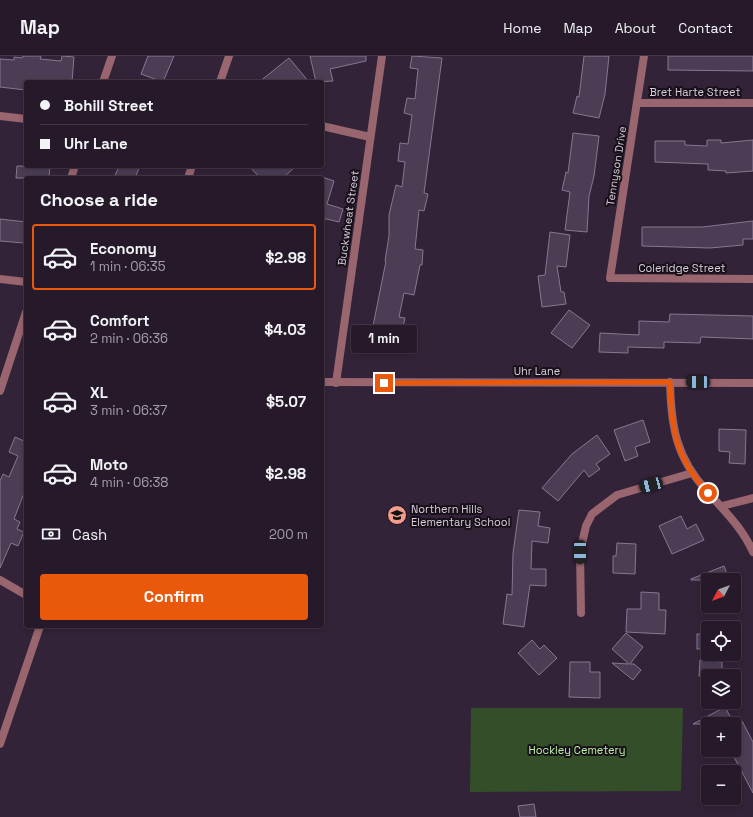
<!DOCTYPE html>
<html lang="en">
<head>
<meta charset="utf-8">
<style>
	body { margin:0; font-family:"Space Grotesk",sans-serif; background:#2e2332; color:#f1f3f6; height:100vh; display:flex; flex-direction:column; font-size:15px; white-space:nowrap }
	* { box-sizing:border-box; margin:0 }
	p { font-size:13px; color:#a4a1a8 }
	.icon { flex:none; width:22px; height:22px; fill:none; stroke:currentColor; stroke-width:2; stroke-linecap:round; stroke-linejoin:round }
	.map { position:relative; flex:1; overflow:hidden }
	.side { position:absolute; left:24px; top:120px; width:300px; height:452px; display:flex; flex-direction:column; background:#261a2a; border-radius:4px; box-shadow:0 2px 6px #0003,0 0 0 1px #423847 }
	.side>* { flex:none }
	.guide { position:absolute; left:24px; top:24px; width:300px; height:88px; border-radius:4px; box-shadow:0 2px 6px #0003,0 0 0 1px #423847; display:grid; align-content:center; height:88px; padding:0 16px; background:#261a2a }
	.needle { width:26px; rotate:229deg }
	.buttons { position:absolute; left:701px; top:517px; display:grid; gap:8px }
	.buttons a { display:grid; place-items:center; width:40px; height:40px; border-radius:4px; background:#261a2a; box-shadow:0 2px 6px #0003,0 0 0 1px #423847; font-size:20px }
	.end { position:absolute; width:18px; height:18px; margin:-9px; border:5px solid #ea580c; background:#fff; box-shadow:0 0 0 2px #fff }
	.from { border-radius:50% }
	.bubble { position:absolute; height:28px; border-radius:4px; background:#261a2a; box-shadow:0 2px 6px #0003,0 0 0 1px #423847; font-size:13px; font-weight:600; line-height:28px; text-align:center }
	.car { position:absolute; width:12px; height:24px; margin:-12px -6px; border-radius:5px; box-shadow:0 0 3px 1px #0007; background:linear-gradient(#222 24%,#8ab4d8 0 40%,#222 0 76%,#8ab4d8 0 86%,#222 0) }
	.guide b { display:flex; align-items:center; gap:14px; height:38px; font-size:15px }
	.guide b+b { border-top:1px solid #423847 }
	.guide i { width:10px; height:10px; background:#f1f3f6 }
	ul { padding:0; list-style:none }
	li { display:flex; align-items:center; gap:12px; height:66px; margin:0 8px 6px; padding:0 8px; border:2px solid transparent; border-radius:4px }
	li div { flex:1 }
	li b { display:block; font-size:15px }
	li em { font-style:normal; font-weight:600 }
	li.selected { border-color:#ea580c }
	li>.icon { width:36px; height:36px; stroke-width:1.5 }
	h2 { padding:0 16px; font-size:18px; line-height:48px }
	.pay { display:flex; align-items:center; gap:10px; height:44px; padding:0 16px; font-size:15px }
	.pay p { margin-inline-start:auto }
	.button { display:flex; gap:8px; margin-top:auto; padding:8px 16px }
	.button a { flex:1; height:46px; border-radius:4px; background:#ea580c; color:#fff; font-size:16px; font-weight:600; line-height:46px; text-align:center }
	header { display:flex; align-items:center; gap:24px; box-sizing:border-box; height:56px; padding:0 20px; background:#261a2a; border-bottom:1px solid #423847 }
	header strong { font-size:19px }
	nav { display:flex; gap:22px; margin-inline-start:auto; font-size:14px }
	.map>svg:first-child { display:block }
	.green { fill:#334e29 }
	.building { fill:#4c3d55; stroke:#877791 }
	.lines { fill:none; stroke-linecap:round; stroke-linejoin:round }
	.minor { stroke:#99656e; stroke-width:8 }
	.tertiary { stroke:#99656e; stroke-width:8 }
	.route { stroke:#ea580c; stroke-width:5 }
	.labels { text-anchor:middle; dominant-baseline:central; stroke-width:4; stroke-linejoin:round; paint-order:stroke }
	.street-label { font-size:11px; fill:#d9cedc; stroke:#171019 }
	.poi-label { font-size:11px; fill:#d9cedc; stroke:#171019; text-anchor:start }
	.park-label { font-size:11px; fill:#baf3a5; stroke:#171019 }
</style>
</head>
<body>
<header>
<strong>Map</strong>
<nav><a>Home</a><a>Map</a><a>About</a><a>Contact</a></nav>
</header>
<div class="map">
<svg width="753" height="761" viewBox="0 0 753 761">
	<rect width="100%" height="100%" fill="#332338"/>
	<path class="green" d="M471 652H683L681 735 470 736Z"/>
	<g class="building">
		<path d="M23 0H41L40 3 61 5 62 0 74 1 72 26H26V34L0 31V3L14 4V1L22 2Z"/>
		<path d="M148 0H174L163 26 141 18Z"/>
		<path d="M310 0H366V5L330 13 333 25 316 26Z"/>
		<path d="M412 0 442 2 424 137 428 138 424 155 419 154 415 193 423 194 422 209H420L414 239 404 237 399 261 405 262 398 295 377 291 380 277 372 275 386 205H385L389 180V159L396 129 402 131 405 106 398 105 400 87 408 88 412 59 404 57 407 42 415 43 418 13 410 12Z"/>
		<path d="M584 0H609L605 38 599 62 573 57 577 40 579 41Z"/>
		<path d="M668 0H753V15L668 14Z"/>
		<path d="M289 2 309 26H259Z"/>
		<path d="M573 77 599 80 594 120 589 140 587 176 565 174 570 136 562 134 566 116 568 117Z"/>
		<path d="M707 84H721V87L753 84V115L726 117V115L708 114V108L655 106V85H685V89L707 90Z"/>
		<path d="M17 110H50L49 122H16Z"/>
		<path d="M119 110H140L135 122H114Z"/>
		<path d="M249 110H296L283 122H260Z"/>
		<path d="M322 121 334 125 327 148 343 153 339 166 322 162Z"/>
		<path d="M0 163 26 166 24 187 0 185Z"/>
		<path d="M753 165V183H743V189L710 192 642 190V171H702Z"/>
		<path d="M550 176 570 179 566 211 557 210 561 236H564L566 248 542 251 538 220 545 219Z"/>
		<path d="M569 254 590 269 572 292 551 277Z"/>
		<path d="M670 258 753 260V283L701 281 700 287 664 286V292L628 291V297L599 296 600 277 639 279V265L669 266Z"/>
		<path d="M643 364 650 386 635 391 638 400 625 405 614 374Z"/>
		<path d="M719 373 746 374 745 408 729 407 730 396 719 395Z"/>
		<path d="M597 379 610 398 596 408 600 413 589 421 584 414 558 445 542 432 572 398Z"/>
		<path d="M26 380V432L14 463 20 466 17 473 24 476 18 490 11 487 0 512V425L3 418 9 421 18 400 9 396 15 381 24 385Z"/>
		<path d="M519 454 540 456 538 470 550 472 548 487 532 485 531 513H546V530L530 529 524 571 503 568 507 538 512 539 513 497Z"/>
		<path d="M681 460 687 473 696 468 704 484 672 498 659 470Z"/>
		<path d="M617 487 636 488 635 518 613 517V500H616Z"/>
		<path d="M724 510 729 524H691V523Z"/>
		<path d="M641 536 659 537V554H666L665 578 626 576 627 553H641Z"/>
		<path d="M626 577 643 591 630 608H634L641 614 633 624 612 607 629 608 612 593Z"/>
		<rect x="697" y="578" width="11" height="15"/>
		<path d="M532 584 540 593 544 589 557 602 539 619 518 597Z"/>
		<path d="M700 604 722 606V620H699Z"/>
		<path d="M570 606H590V616H600V642L569 641Z"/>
		<path d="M725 651 734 668H693Z"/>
		<path d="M742 665 753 686V737L734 701V669Z"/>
		<path d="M534 748 536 761H520L518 750Z"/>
	</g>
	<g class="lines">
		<g class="minor">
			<path d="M644 0 610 222 753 223"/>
			<path d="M103 26 112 0"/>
			<path d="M637 47H753"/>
			<path d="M0 60 26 63"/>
			<path d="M322 70 370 81"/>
			<path d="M71 122 75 110"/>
			<path d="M0 223 26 226"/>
			<path d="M670 326C671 370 676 402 707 435 724 455 742 471 753 496"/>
			<path d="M336 327 382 0"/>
			<path d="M0 335 26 256"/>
			<path d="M722 450 753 442"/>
			<path d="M0 524 26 539"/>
			<path d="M581 557 580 496 586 470 592 458 617 439 692 417"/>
		</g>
		<g class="tertiary">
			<path d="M220 26 229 0"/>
			<path d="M188 122 192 110"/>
			<path d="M322 326 753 327"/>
			<path d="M0 688 40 570"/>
		</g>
	</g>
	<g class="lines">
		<path class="route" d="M384 327 670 326C671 373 675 401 708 437"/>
	</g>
	<defs>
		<g id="school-disc" transform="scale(1)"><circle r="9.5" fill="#f49d8c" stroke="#171019"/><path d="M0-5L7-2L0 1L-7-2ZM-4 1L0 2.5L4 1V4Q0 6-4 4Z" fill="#111"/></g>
	</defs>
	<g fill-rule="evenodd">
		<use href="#school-disc" x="397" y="459"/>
	</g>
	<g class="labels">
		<g class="street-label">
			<text x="695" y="36">Bret Harte Street</text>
			<text transform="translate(616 110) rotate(-81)">Tennyson Drive</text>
			<text transform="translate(348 162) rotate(-82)">Buckwheat Street</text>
			<text x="682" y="212">Coleridge Street</text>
			<text x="537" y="315">Uhr Lane</text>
		</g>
		<g class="poi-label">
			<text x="411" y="453">Northern Hills<tspan x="411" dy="13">Elementary School</tspan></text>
		</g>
		<g class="park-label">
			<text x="577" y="694">Hockley Cemetery</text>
		</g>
	</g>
</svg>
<div class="buttons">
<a><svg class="needle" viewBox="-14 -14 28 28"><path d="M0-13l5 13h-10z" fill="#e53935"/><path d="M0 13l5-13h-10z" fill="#a4a1a8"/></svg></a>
<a><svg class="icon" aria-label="locate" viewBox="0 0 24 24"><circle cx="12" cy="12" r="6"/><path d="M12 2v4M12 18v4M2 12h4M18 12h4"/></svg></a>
<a><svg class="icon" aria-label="layers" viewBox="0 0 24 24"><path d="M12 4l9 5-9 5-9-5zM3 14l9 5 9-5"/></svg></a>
<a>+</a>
<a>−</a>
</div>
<i class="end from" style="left:708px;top:437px"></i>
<i class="end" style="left:384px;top:327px"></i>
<div class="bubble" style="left:351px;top:269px;width:66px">1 min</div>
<i class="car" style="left:698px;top:326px;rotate:271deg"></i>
<i class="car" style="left:651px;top:429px;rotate:255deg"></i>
<i class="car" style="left:580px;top:496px;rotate:180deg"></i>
<div class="guide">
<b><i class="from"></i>Bohill Street</b>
<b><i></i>Uhr Lane</b>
</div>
<section class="side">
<h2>Choose a ride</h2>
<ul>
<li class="selected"><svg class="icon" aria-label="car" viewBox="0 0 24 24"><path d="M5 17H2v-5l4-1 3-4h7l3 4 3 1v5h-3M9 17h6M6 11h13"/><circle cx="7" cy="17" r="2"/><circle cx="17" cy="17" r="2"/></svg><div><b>Economy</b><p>1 min · 06:35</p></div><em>$2.98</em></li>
<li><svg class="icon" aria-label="car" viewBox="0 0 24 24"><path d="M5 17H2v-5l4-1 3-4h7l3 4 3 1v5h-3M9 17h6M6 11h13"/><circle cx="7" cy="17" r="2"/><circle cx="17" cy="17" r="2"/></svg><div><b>Comfort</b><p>2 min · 06:36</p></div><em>$4.03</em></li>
<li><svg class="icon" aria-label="car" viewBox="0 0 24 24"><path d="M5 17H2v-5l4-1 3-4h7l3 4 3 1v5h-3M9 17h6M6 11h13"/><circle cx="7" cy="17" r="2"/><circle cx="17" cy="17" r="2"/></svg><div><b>XL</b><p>3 min · 06:37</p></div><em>$5.07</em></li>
<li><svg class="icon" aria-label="car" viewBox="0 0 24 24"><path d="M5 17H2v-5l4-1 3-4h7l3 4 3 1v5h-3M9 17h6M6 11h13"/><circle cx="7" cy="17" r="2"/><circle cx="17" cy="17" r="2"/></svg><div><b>Moto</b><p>4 min · 06:38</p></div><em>$2.98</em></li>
</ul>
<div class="pay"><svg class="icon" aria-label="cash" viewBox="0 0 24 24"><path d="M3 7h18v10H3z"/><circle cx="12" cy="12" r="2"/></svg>Cash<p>200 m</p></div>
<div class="button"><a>Confirm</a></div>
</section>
</div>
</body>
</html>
